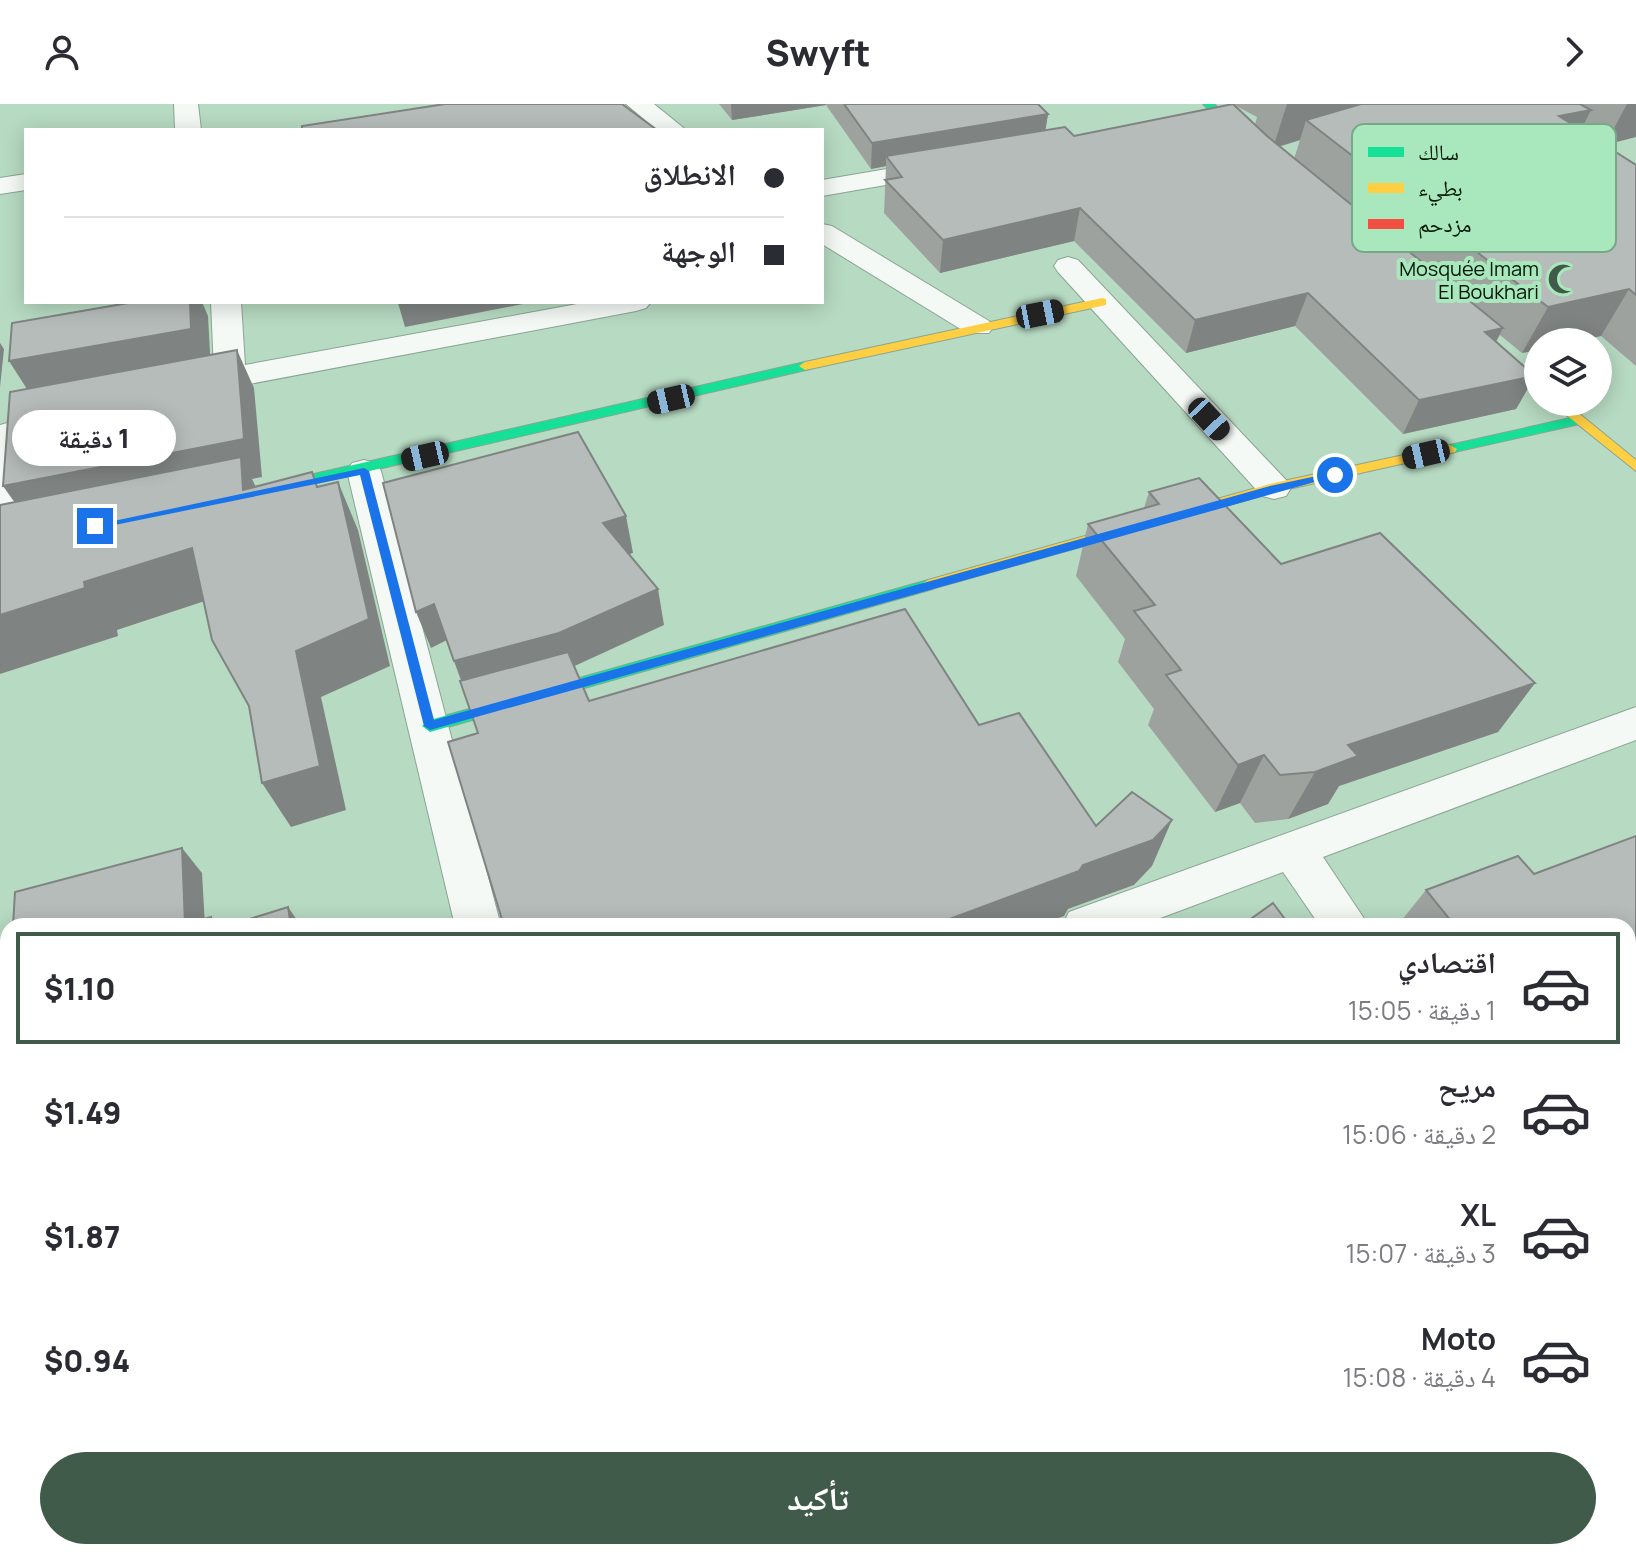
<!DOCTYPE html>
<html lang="ar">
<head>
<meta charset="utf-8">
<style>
	body { margin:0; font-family:Manrope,"Noto Naskh Arabic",sans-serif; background:#f7f7f7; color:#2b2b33; direction:rtl; height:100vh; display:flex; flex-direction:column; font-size:30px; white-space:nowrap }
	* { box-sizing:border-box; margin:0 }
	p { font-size:26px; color:#7c7c81 }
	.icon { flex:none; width:44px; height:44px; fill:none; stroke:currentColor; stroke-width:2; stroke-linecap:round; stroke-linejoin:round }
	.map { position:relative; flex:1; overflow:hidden; direction:ltr }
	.panel { position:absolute; left:0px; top:814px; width:1636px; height:642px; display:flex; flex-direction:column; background:#fff; border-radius:24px 24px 0 0; box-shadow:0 4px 20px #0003; direction:rtl }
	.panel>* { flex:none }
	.hud { position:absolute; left:24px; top:24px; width:800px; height:176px; border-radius:0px; box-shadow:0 4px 20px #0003; direction:rtl; display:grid; align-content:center; height:176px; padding:0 40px; background:#fff }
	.fabs { position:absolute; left:1524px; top:224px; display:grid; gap:16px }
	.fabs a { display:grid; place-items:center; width:88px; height:88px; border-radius:50%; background:#fff; box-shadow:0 4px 20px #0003; font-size:40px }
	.end { position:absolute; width:36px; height:36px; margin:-18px; border:10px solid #1a73e8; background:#fff; box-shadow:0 0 0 4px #fff }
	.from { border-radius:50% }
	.bubble { position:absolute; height:56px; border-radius:28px; background:#fff; box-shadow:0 4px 20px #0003; font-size:26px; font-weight:800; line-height:56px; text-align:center; direction:rtl }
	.car { position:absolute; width:24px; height:48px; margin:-24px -12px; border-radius:10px; box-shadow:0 0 6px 2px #0007; background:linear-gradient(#222 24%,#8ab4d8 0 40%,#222 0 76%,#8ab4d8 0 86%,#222 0) }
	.hud b { display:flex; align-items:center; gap:28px; height:76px; font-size:30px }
	.hud b+b { border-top:2px solid #e1e1e2 }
	.hud i { width:20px; height:20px; background:#2b2b33 }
	ul { padding:14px 0 0; list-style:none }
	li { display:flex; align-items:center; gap:24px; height:112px; margin:0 16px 12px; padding:0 24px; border:4px solid transparent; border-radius:0px }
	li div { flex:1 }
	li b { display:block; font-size:30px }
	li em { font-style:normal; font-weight:800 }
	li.on { border-color:#405b49 }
	li>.icon { width:72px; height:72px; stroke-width:1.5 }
	.cta { display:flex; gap:16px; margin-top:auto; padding:16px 40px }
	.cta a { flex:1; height:92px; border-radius:48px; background:#405b49; color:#fff; font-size:32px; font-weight:800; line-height:92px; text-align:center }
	header { display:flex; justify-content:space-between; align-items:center; height:104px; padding:0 40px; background:#fff; font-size:36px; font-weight:800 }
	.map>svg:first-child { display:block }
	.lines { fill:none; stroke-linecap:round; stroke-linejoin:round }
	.street-casing { stroke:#8aa593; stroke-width:2 }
	.fast-casing { stroke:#8aa593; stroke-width:2 }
	.slow-casing { stroke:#8aa593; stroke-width:2 }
	.jam-casing { stroke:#8aa593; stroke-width:2 }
	.street { fill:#f4f9f6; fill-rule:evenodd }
	.fast { fill:#16e098; fill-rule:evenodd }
	.slow { fill:#ffcf43; fill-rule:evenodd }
	.jam { fill:#f24e42; fill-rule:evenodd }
	.wall { fill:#9da29f; fill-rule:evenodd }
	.shaded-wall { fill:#7f8482 }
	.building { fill:#b6bcb9; stroke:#7f8482; stroke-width:2 }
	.route { fill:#1a73e8 }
	.labels { text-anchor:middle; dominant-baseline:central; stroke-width:8; stroke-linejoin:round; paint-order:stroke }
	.far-poi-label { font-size:20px; fill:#001608; stroke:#a9e8bd; text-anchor:end }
	.key { fill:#a9e8bd; stroke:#76a987; stroke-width:2 }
	.key-label { font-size:22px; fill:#001608 }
</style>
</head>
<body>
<header><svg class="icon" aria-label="forward" viewBox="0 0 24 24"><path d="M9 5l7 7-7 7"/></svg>Swyft<svg class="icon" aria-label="person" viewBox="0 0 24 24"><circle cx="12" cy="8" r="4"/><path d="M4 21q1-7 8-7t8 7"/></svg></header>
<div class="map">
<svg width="1636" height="1455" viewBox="0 0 1636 1455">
	<rect width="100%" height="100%" fill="#b7dac2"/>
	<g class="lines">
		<g class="street-casing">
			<g id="street">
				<path d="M174 0H198L201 26H175Z"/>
				<path d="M626 0H654L686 26H657Z"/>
				<path d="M946 55 955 57 959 63 955 69 822 92V76Z"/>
				<path d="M26 70V86L0 90V74Z"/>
				<path d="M822 120 832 122 989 217 993 223 989 229H967L822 140Z"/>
				<path d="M1068 153 1078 156 1286 376 1291 384 1286 392 1274 395 1262 392 1058 168 1054 162 1058 156Z"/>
				<path d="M211 198H241L245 261 588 198H651L646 204 636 207 191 291 180 288 175 281 180 274 214 267Z"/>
				<path d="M11 318 23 321 28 328 19 506 13 516 0 519V321Z"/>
				<path d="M364 356 376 359 381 367 501 822H455L347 367 352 359Z"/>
				<path d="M1636 603V636L1323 753 1369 822H1320L1283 768 1139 822H1062L1069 808Z"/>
				<path d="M566 1448H630L631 1455H567Z"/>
				<path d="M1302 1448H1367L1364 1455H1299Z"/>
			</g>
		</g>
		<g class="fast-casing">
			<g id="fast">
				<path d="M1203 0H1214L1262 44V48H1254Z"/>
				<path d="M805 258 810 259V265L257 393 250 388 257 383Z"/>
				<path d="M1579 312 1586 316 1584 319 1450 349 1443 345 1450 341Z"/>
				<path d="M928 476 933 477V485L430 628 422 622 430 616Z"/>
			</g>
		</g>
		<g class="slow-casing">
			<g id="slow">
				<path d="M1102 194 1106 195V201L805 266 799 262 805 258Z"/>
				<path d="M1550 298H1565L1636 356V367Z"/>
				<path d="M1450 341 1457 345 1455 348 1275 388 928 486 920 481 928 476 1274 379Z"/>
			</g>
		</g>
		<g class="jam-casing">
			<path id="jam" d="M1481 235H1489L1538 275V286L1481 241Z"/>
		</g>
		<use href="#street" class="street"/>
		<use href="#fast" class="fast"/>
		<use href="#slow" class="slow"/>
		<use href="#jam" class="jam"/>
	</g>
	<g class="wall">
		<path d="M719 0H1038L1048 10 1045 26 1074 32 1255 21 1257 13 1232 0H1636L1605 41 1636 61V262L1601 232 1573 238H1538L1522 249 1500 231 1496 238 1535 272 1516 305 1403 330 1295 222 1186 249 1074 137 940 169 884 109 886 62 871 65 826 1 732 16ZM1300 36 1294 55 1279 43Z"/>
		<path d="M1149 388 1281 460 1535 579 1498 628 1339 682 1328 700 1288 715 1255 719 1240 699 1215 708 1148 621 1154 605 1118 558 1125 535 1076 472 1088 420 1144 404Z"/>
		<path d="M1636 732V1123L1628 1127V822H1397L1426 786 1534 770Z"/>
		<path d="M1636 1185V1455H1513L1505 1448H1628V1188Z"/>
		<path d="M832 1448H913L914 1455H835Z"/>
	</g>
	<g class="shaded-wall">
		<path d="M731 0H826V1L732 16Z"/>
		<path d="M1287 0H1418L1306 16 1300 36 1273 44Z"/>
		<path d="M1627 0H1636V33L1605 41Z"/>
		<path d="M1591 6 1569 50 1559 12Z"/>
		<path d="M1048 10 1044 36 886 52V62L871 65 872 39Z"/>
		<path d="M1080 104 1074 137 940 169 943 136Z"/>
		<path d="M1629 185 1601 232 1573 238H1538V246L1522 249 1548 203Z"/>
		<path d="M1308 189 1295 222 1186 249 1195 216Z"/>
		<path d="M190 198H202L208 212 211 267 36 299 9 257Z"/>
		<path d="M403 198H533L405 223 398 199Z"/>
		<path d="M1503 224 1485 258V228Z"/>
		<path d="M0 239 4 245 0 283Z"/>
		<path d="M237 246 254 284 262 373 252 375 265 402 30 420 3 382Z"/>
		<path d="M1535 272 1516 305 1403 330 1419 296Z"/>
		<path d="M338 378 358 426 390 562 321 593 346 706 291 723 262 679Z"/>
		<path d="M626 412 633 449 610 456 603 419Z"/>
		<path d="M192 444 220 492 117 526 118 532 0 570V511L84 478Z"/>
		<path d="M658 485 664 521 568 565 467 593 454 557Z"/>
		<path d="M434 500 447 536 431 544 416 508Z"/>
		<path d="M1535 579 1498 628 1339 682 1328 700 1288 715 1315 668 1348 641Z"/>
		<path d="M1264 651 1240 699 1215 708 1238 661Z"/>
		<path d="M1172 716 1152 762 1134 781 1068 805 1064 812 1036 822H931L1083 761Z"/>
		<path d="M182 744 202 769 205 822 185 820Z"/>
		<path d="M288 803 301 822H291Z"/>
		<path d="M211 813 219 822H212Z"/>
		<path d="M62 1448H112L111 1455H62Z"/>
		<path d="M482 1448H496L498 1455H484Z"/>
		<path d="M752 1448H768L756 1455H740Z"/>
	</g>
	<g class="building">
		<path d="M445 0H622L657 26H302V22Z"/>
		<path d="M844 0H1038L1048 10 872 39Z"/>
		<path d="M1233 0 1267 32 1503 224 1485 228 1535 272 1419 296 1308 189 1195 216 1080 104 943 136 885 76 902 73 886 52 1065 23 1074 32Z"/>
		<path d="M1361 0H1580L1591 6 1559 12 1636 61V191L1629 185 1548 203 1306 16Z"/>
		<path d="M134 198H190L191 225 9 257 12 219Z"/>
		<path d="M237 246 244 335 3 382 10 288Z"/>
		<path d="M578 328 626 412 603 419 658 485 559 529 454 557 434 500 416 508 383 379Z"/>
		<path d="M241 353 243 386 312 368 317 383 338 378 369 515 296 547 320 662 262 679 249 602 212 536 192 444 84 478 85 484 0 511V401Z"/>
		<path d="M1199 374 1281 460 1380 429 1535 579 1348 641 1358 652 1315 668 1280 671 1264 651 1238 661 1166 571 1181 566 1134 507 1155 501 1088 420 1159 400 1149 388Z"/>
		<path d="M905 505 979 621 1019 609 1096 722 1132 688 1172 716 1153 736 1083 761 1079 767 931 822H504L448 638 478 629 460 577 568 548 589 597Z"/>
		<path d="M1636 732V1041L1628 1032V822H1455L1426 786 1518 752 1534 770Z"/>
		<path d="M182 744 185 820 211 813 212 822H13L15 788Z"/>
		<path d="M1273 799 1290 822H1241Z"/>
		<path d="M288 803 291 822H227Z"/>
		<path d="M8 1203V1448H62V1455H0V1205Z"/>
		<path d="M1636 1208V1455H1581L1573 1448H1628V1223Z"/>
		<path d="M384 1448H482L484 1455H386Z"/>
		<path d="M660 1448H752L740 1455H662Z"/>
		<path d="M836 1448H913L916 1453 913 1455H839Z"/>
	</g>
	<path class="route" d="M364 364 369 367 434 616 1270 382 1335 368 1340 371 430 626 424 622 360 371 95 425 90 422Z"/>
	<defs>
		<g id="mosque-bare" transform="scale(2.4)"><path d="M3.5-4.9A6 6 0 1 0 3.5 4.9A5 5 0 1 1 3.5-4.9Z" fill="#405b49" stroke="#a9e8bd" stroke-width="2.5" paint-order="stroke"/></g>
	</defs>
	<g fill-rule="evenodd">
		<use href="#mosque-bare" x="1563" y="175"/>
	</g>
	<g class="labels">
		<g class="far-poi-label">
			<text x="1539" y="164">Mosquée Imam<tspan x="1539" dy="23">El Boukhari</tspan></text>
		</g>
	</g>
	<rect x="1352" y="20" width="264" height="128" rx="12" class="key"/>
	<rect x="1368" y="43" width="36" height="10" fill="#16e098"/>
	<rect x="1368" y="79" width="36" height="10" fill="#ffcf43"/>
	<rect x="1368" y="115" width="36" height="10" fill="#f24e42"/>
	<g class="key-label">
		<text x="1418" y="56">سالك</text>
		<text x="1418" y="92">بطيء</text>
		<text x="1418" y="128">مزدحم</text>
	</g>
</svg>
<div class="fabs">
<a><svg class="icon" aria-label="layers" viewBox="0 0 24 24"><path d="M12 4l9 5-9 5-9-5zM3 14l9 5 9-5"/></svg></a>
</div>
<i class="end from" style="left:1335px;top:371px"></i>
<i class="end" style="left:95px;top:422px"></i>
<div class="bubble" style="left:12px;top:306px;width:164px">1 دقيقة</div>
<i class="car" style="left:1040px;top:210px;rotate:79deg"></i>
<i class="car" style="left:671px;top:295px;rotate:257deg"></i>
<i class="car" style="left:1209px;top:315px;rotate:137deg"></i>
<i class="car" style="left:1426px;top:350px;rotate:257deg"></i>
<i class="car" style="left:425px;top:352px;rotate:257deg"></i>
<div class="hud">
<b><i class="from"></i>الانطلاق</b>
<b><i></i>الوجهة</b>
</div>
<section class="panel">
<ul>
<li class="on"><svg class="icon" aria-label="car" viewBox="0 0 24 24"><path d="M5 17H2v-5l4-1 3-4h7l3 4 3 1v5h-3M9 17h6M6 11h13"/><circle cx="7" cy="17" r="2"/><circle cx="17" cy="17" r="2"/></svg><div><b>اقتصادي</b><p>1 دقيقة · 15:05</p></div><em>$1.10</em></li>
<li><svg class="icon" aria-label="car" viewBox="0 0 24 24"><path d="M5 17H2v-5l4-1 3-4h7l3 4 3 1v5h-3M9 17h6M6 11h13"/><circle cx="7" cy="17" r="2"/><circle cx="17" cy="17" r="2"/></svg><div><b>مريح</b><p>2 دقيقة · 15:06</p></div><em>$1.49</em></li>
<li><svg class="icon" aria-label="car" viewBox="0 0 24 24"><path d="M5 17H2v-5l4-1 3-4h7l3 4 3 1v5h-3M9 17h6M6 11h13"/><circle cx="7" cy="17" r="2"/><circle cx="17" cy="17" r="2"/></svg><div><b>XL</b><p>3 دقيقة · 15:07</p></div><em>$1.87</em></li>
<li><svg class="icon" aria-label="car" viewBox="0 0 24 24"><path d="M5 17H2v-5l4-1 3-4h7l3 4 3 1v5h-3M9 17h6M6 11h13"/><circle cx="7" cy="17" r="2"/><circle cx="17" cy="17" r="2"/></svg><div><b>Moto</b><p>4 دقيقة · 15:08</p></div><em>$0.94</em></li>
</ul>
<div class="cta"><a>تأكيد</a></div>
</section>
</div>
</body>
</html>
